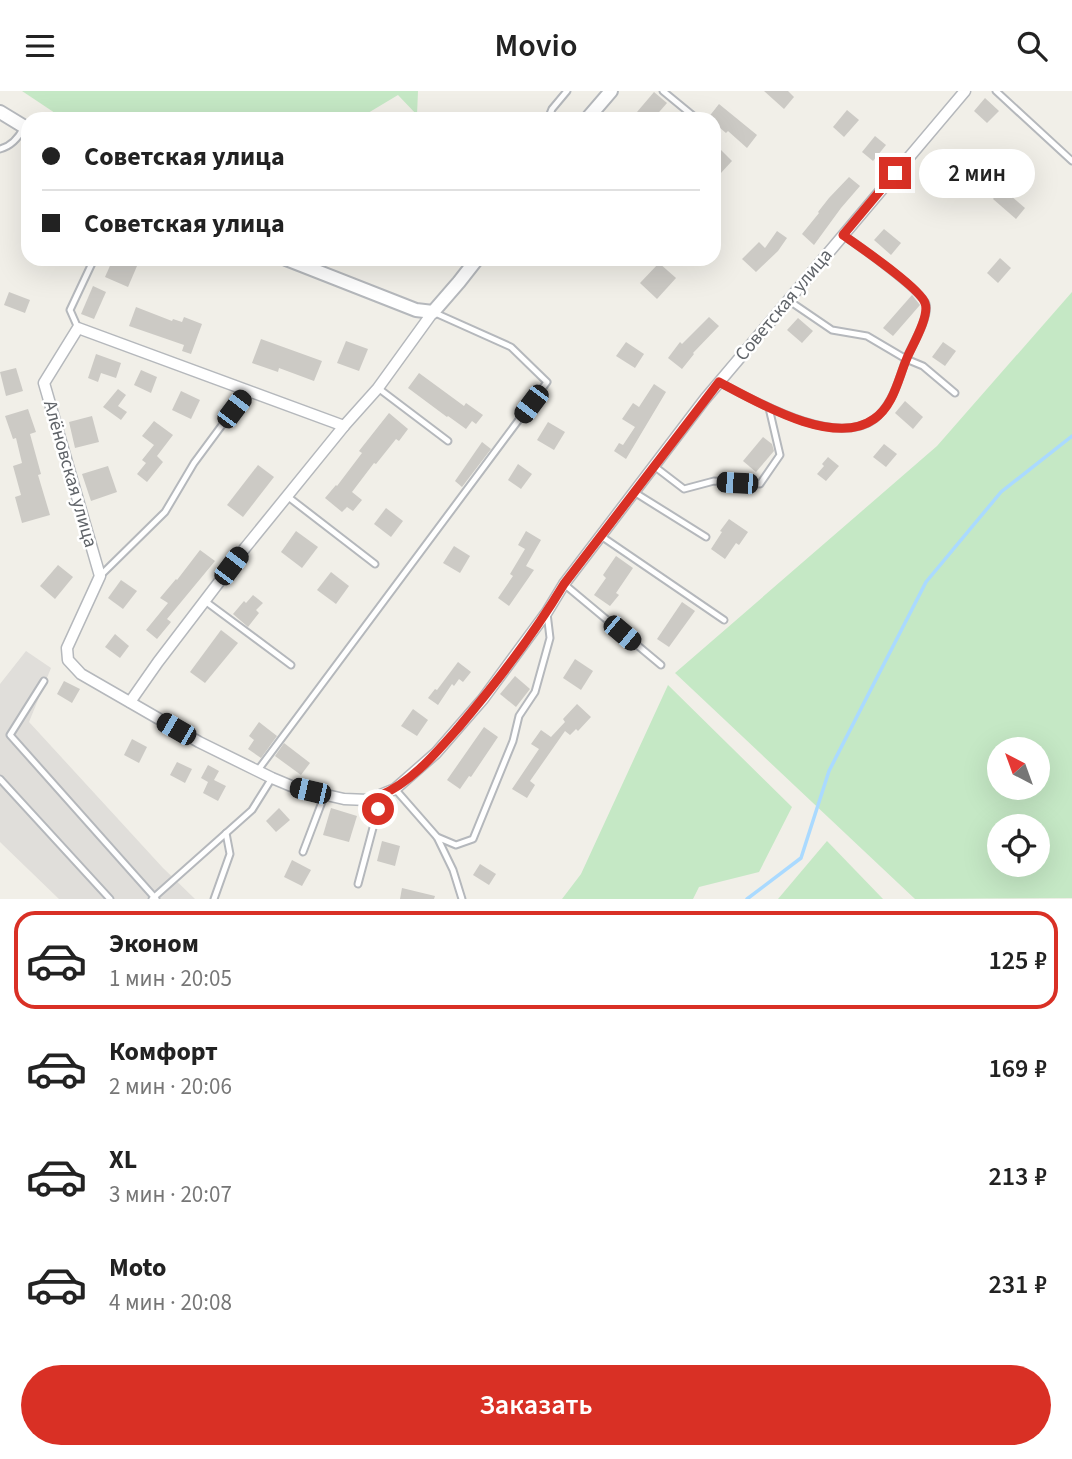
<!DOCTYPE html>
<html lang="ru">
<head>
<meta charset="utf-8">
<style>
	body { margin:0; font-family:"Source Sans 3",sans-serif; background:#f6f6f6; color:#222; height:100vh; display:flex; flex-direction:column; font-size:26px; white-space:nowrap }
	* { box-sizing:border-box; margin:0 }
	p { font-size:23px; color:#767676 }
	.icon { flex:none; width:38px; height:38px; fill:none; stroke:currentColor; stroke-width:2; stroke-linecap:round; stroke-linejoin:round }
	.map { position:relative; height:808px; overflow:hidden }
	.panel { display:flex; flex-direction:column; background:#fff; flex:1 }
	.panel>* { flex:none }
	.hud { position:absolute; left:21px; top:21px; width:700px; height:154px; border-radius:21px; box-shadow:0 7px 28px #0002; display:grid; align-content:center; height:154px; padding:0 21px; background:#fff }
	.needle { width:46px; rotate:319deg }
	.tools { position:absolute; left:987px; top:646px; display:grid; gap:14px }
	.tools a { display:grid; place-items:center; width:63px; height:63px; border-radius:50%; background:#fff; box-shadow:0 7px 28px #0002; font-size:35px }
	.end { position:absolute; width:32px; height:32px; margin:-16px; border:9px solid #d93025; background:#fff; box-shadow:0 0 0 4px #fff }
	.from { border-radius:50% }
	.bubble { position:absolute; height:49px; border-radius:24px; background:#fff; box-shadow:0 7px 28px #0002; font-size:23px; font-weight:600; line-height:49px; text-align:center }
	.car { position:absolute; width:21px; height:42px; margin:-21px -10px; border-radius:9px; box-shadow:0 0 5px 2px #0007; background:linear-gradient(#222 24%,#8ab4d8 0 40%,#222 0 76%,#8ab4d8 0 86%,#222 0) }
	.hud b { display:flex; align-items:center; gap:24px; height:66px; font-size:26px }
	.hud b+b { border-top:2px solid #e0e0e0 }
	.hud i { width:18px; height:18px; background:#222 }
	ul { padding:12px 0 0; list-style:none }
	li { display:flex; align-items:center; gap:21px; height:98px; margin:0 14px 10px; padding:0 7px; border:4px solid transparent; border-radius:21px }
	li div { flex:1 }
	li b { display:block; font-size:26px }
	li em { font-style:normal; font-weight:600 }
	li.active { border-color:#d93025 }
	li>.icon { width:63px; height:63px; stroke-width:1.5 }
	.action { display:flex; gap:14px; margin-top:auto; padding:14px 21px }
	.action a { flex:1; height:80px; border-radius:42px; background:#d93025; color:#fff; font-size:28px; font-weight:600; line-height:80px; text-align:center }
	header { display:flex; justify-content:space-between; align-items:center; height:91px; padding:0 21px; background:#fff; font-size:32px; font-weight:600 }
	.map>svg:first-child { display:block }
	.industrial { fill:#e0deda }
	.green { fill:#c5e8c5; fill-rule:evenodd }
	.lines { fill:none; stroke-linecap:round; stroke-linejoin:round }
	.stream { stroke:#aadaff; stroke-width:3.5 }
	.building { fill:#cccac5 }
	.service-casing { stroke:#b5b8bc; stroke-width:9 }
	.minor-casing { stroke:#b5b8bc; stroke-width:13 }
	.tertiary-casing { stroke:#b5b8bc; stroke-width:16 }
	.service { stroke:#fff; stroke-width:5 }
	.minor { stroke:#fff; stroke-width:10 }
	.tertiary { stroke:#fff; stroke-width:12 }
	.route { stroke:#d93025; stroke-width:9 }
	.labels { text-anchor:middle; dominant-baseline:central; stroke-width:5; stroke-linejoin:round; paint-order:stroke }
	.street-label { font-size:19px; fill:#5f6368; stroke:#fff }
</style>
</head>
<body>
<header><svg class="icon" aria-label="menu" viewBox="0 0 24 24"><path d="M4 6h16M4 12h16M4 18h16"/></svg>Movio<svg class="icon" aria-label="search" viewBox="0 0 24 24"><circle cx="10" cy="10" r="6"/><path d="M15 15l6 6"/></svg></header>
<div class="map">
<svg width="1072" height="808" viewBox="0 0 1072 808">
	<rect width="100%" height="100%" fill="#f1efe8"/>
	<path class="industrial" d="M26 560 51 577 29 631 163 777 195 808H59L0 751V593Z"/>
	<g class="green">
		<path d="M22 0H418L417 24 398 4 358 28H64Z"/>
		<path d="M1072 201V807L915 808 675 582 937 355ZM1038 658V696H999V658ZM1038 735V774H999V735Z"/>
		<path d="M668 594 792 716 759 781 699 796 693 808H562L581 783Z"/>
		<path d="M827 750 883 808H778Z"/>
	</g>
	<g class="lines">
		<path class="stream" d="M747 808 801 767 829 680 926 491 1001 401 1072 345"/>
	</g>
	<g class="building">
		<path d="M764 0H788L794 6 784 18Z"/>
		<path d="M654 1 667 12 653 28H645L637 21Z"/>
		<path d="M985 7 999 20 987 32 974 20Z"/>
		<path d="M719 13 757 44 747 57 728 40 726 42 714 32V28L708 27Z"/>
		<path d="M847 19 859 29 844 46 833 36Z"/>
		<path d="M875 45 886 54 873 70 862 61Z"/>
		<path d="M721 59 732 70 720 83 714 77V67Z"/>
		<path d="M849 86 860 95 841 117 814 154 802 143 819 122 818 121 829 107Z"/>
		<path d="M1002 97 1025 117 1016 128 993 108Z"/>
		<path d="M884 138 901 152 891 164 874 149Z"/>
		<path d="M777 140 787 147 778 160 756 181 742 168 759 151 765 157Z"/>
		<path d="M1000 167 1011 177 998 192 987 182Z"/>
		<path d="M113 168H120L137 175 128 196 105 186Z"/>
		<path d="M659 172 676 187 657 208 640 192Z"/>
		<path d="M93 195 106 201 94 228 81 223Z"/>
		<path d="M9 201 30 209 25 222 4 214Z"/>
		<path d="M912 204 920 214 893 245 883 237Z"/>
		<path d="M136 216 172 230 173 228 182 231 184 226 202 233 191 263 182 260 184 254 129 235Z"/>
		<path d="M709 226 719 235 693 262 694 263 682 278 668 267 680 251 682 253Z"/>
		<path d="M798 227 813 240 802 252 787 239Z"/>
		<path d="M261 248 322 270 314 290 279 277 278 281 252 272Z"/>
		<path d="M346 250 368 258 359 280 337 272Z"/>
		<path d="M626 251 644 263 635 277 616 265Z"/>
		<path d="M943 251 956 260 945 275 932 266Z"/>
		<path d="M96 263 121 272 116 287 101 282 98 291 88 287Z"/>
		<path d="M16 277 23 300 6 305 0 281Z"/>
		<path d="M141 279 157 286 151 302 134 294Z"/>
		<path d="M419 282 464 315 466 312 483 324 476 333 472 330 466 338 448 325 447 326 408 297Z"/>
		<path d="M654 293 666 301 626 368 614 360 619 352 623 354 635 336 622 328 633 312 639 316Z"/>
		<path d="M118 298 126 304 118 315 127 321 121 329 103 316Z"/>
		<path d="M181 300 200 309 191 328 172 319Z"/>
		<path d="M905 310 923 326 913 338 895 322Z"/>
		<path d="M28 318 36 341 30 343 41 383 38 384 50 424 22 432 15 406 21 404 13 375 22 372 16 347 13 348 5 325Z"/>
		<path d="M389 322 408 338 399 350 396 348 376 373 374 372 352 401 362 409 353 420 347 416 342 421 325 407 336 394 337 395 362 362 359 360Z"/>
		<path d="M92 325 99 351 75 357 69 331Z"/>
		<path d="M154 330 173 344 157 365 163 371 147 391 137 383 146 372 142 369 154 354 142 345Z"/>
		<path d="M548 331 565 341 554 359 537 349Z"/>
		<path d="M763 346 772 353 774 360 756 381 743 370Z"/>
		<path d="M482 351 491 358 462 396 455 390Z"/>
		<path d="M884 353 897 363 886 376 873 366Z"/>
		<path d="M828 366 839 375 826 390 817 383 824 375 822 373Z"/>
		<path d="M518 373 532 383 521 398 508 389Z"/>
		<path d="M258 374 274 386 243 426 227 414Z"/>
		<path d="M108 375 117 401 91 410 82 383Z"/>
		<path d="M386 417 403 430 391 446 374 433Z"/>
		<path d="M729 428 748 441 739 454 736 452 725 468 711 458 722 441 720 440Z"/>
		<path d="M296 440 318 456 302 477 281 461Z"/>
		<path d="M526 440 541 449 526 475 534 479 509 515 498 507 513 485 510 483 525 458 518 454Z"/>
		<path d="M454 455 470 465 460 482 443 472Z"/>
		<path d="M200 459 215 470 167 528 171 531 157 548 146 539 168 512 160 507 176 488 177 489Z"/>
		<path d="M616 465 633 477 616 502 619 504 610 515 594 504 606 487 603 484Z"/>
		<path d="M58 474 73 486 55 508 40 495Z"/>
		<path d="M331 481 349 495 336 513 317 499Z"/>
		<path d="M121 489 137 500 123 518 108 507Z"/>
		<path d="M253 504 263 512 256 519 259 522 248 536 233 523 244 510 246 512Z"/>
		<path d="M682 511 695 520 669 556 657 548Z"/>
		<path d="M221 539 238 552 205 592 190 581Z"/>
		<path d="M115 543 129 555 120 567 105 556Z"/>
		<path d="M575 568 593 580 581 599 563 587Z"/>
		<path d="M458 571 471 581 463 591 459 588 454 595 452 593 438 614 428 607 435 598 437 599Z"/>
		<path d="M515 585 530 598 516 616 500 603Z"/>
		<path d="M64 590 80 598 72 612 57 603Z"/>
		<path d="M577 613 591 626 578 640 576 638 570 644 565 640 530 690 535 694 527 707 512 698 539 658 531 653 541 639 551 646 565 631 563 628Z"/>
		<path d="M413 618 428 629 417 645 401 635Z"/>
		<path d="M259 631 277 645 261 667 248 658 254 649 249 645Z"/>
		<path d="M484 636 498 646 471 686 469 685 460 698 447 689Z"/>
		<path d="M132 648 147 656 139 672 124 664Z"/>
		<path d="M284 652 310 672 301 684 275 665Z"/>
		<path d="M177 671 192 678 185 692 170 684Z"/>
		<path d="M208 674 219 680 214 689 226 695 218 710 203 702 208 691 201 687Z"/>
		<path d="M279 717 290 729 276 741 266 730Z"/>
		<path d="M331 717 357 725 349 751 323 744Z"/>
		<path d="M382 750 400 755 395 775 377 770Z"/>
		<path d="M292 769 311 779 302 795 284 786Z"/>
		<path d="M480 773 496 783 489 794 473 784Z"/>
		<path d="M402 797 435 805 434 808H400Z"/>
	</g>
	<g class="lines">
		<g class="service-casing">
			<g id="service">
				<path d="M663 0 697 28"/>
				<path d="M996 0 1072 70"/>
				<path d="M548 28 552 18 567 0"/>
				<path d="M714 42 716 44"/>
				<path d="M0 58C12 55 19 46 24 36"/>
				<path d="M843 144C859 155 921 199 926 213 930 225 911 257 906 268L923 275 955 302"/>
				<path d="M78 237 70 219 94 168"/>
				<path d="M719 291C755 310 839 359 877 326 893 311 899 289 906 268L867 245 832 239 788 209"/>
				<path d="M378 297 448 350"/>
				<path d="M654 375 684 398 714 390 760 393 780 364 769 317"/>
				<path d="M634 401 706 446"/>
				<path d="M287 405 375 473"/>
				<path d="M601 445 724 529"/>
				<path d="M100 485 165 421 194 372 248 299"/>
				<path d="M564 493 661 574"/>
				<path d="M205 510 291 574"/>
				<path d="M44 590 10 644 156 808"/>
				<path d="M258 679 547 291 511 256 433 221"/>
				<path d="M0 688 110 808"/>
				<path d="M395 698 437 746 453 779 462 808"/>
				<path d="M437 746 456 754 473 748 513 650 519 625 535 601 550 547 547 522"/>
				<path d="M303 761 325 703"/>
				<path d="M358 793 378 718 379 705"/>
				<path d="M152 808 252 719 272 687"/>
				<path d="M214 808 230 763 226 742"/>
			</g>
		</g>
		<g class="minor-casing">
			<g id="minor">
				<path d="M344 335 78 237 44 292 100 485 67 557 68 569 81 583 199 651 272 687 296 697 344 708 368 709 395 698 436 662 483 608 547 521 564 493 705 308 965 0"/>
				<path d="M130 611 158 571 245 457 344 335 378 297 433 221"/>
			</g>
		</g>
		<g class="tertiary-casing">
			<g id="tertiary">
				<path d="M0 21 28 38"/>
				<path d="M587 28 611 0"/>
				<path d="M286 168 416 219 433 221 459 191 477 168"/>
			</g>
		</g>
		<use href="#service" class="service"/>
		<use href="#minor" class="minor"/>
		<use href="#tertiary" class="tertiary"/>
	</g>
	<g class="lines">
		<path class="route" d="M378 718 379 705C411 692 436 662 459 636 497 591 534 543 564 493L719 291C757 311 834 357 874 328 894 314 898 288 907 267 912 255 930 225 925 212 920 197 860 156 843 144L895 82"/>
	</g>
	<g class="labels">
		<g class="street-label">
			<text transform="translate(784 214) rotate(-50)">Советская улица</text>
			<text transform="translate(70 383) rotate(74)">Алёновская улица</text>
		</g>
	</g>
</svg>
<div class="tools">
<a><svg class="needle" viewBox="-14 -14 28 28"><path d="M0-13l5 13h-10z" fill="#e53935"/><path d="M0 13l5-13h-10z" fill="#767676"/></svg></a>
<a><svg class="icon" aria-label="locate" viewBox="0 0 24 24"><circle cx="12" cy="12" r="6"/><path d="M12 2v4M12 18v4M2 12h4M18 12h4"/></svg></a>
</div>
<i class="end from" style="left:378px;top:718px"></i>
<i class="end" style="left:895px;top:82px"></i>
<div class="bubble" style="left:919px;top:58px;width:116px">2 мин</div>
<i class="car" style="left:531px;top:313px;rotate:217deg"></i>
<i class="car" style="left:234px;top:318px;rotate:37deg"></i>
<i class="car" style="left:737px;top:392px;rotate:273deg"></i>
<i class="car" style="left:231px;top:475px;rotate:37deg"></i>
<i class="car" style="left:622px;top:542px;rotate:130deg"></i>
<i class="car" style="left:176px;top:638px;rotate:300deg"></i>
<i class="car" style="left:310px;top:700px;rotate:283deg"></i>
<div class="hud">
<b><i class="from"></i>Советская улица</b>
<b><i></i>Советская улица</b>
</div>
</div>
<section class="panel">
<ul>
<li class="active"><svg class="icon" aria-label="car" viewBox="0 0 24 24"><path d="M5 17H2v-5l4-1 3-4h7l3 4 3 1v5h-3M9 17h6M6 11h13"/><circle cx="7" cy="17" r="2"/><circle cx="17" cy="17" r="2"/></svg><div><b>Эконом</b><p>1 мин · 20:05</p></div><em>125 ₽</em></li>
<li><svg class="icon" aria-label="car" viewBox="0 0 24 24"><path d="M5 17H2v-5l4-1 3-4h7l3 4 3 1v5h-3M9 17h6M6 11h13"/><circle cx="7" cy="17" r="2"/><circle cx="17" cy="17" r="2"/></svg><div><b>Комфорт</b><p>2 мин · 20:06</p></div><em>169 ₽</em></li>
<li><svg class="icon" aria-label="car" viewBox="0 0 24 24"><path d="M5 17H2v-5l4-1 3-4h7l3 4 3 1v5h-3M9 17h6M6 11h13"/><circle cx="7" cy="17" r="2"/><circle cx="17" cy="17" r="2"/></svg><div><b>XL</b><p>3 мин · 20:07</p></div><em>213 ₽</em></li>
<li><svg class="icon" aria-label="car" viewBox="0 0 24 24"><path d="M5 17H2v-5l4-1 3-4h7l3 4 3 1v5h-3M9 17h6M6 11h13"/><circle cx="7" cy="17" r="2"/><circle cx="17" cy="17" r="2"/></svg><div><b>Moto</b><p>4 мин · 20:08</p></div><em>231 ₽</em></li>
</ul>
<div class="action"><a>Заказать</a></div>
</section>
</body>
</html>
